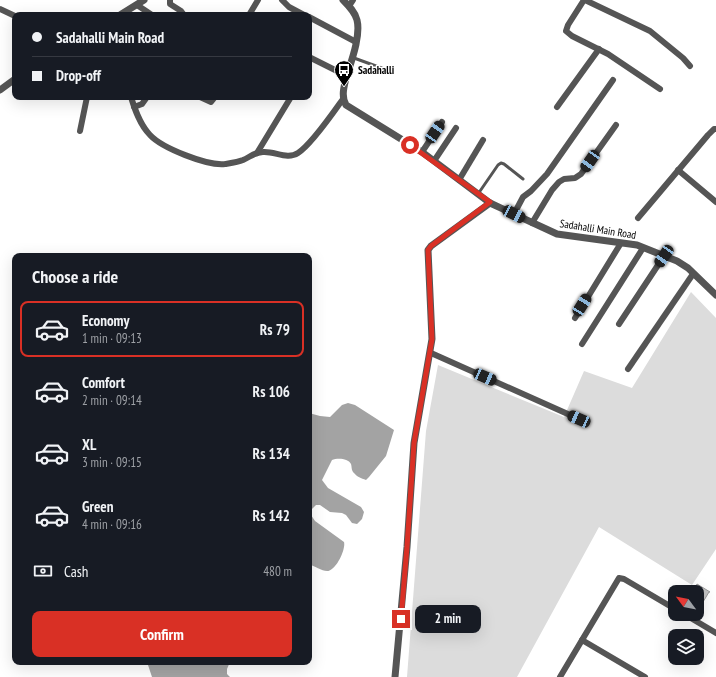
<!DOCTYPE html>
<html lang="en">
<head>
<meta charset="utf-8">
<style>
	body { margin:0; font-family:"PT Sans Narrow",sans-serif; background:#20242c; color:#f1f3f6; height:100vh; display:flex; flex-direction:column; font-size:15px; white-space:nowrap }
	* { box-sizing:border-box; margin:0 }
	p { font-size:13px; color:#9ea1a6 }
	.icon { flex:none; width:22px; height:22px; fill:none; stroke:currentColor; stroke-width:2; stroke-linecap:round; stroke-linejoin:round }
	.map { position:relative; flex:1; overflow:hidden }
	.side { position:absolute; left:12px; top:253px; width:300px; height:412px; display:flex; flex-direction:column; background:#171b24; border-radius:8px; box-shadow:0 4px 16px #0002 }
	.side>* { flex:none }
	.banner { position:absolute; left:12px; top:12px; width:300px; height:88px; border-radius:8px; box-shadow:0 4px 16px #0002; display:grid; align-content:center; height:88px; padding:0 20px; background:#171b24 }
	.needle { width:26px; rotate:302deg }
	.controls { position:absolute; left:668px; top:585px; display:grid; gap:8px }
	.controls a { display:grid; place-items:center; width:36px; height:36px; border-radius:8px; background:#171b24; box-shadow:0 4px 16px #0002; font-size:20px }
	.end { position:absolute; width:18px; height:18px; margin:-9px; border:5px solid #d93025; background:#fff; box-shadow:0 0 0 2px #fff }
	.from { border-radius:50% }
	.bubble { position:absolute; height:28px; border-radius:8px; background:#171b24; box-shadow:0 4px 16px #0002; font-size:13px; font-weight:700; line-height:28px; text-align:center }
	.car { position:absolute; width:12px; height:24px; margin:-12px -6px; border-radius:5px; box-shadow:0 0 3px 1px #0007; background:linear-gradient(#222 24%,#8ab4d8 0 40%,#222 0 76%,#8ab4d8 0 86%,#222 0) }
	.banner b { display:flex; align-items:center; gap:14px; height:38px; font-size:15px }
	.banner b+b { border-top:1px solid #363941 }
	.banner i { width:10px; height:10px; background:#f1f3f6 }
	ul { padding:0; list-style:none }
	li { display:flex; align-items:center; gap:12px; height:56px; margin:0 8px 6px; padding:0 12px; border:2px solid transparent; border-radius:8px }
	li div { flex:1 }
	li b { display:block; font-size:15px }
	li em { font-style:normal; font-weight:700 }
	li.current { border-color:#d93025 }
	li>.icon { width:36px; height:36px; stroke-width:1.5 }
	h2 { padding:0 20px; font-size:18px; line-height:48px }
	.pay { display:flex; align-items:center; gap:10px; height:44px; padding:0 20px; font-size:15px }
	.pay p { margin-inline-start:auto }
	.primary-button { display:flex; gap:8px; margin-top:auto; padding:8px 20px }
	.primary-button a { flex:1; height:46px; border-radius:8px; background:#d93025; color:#fff; font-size:16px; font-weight:700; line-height:46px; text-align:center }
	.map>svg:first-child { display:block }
	.green { fill:#dcdcdc }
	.water { fill:#a3a3a3 }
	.building { fill:#c4c4c4; stroke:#999 }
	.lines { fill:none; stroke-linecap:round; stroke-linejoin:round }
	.service { stroke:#555; stroke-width:3 }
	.minor { stroke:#555; stroke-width:6 }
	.tertiary { stroke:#555; stroke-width:7 }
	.route { stroke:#d93025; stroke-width:5 }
	.labels { text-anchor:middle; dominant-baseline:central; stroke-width:3; stroke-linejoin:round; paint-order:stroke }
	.poi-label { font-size:11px; font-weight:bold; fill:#000; stroke:#fff; text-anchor:start }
	.street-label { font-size:11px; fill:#000; stroke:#fff }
</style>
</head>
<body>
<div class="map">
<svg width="716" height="677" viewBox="0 0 716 677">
	<rect width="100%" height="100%" fill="#fff"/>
	<path class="green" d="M691 292 716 318V549L692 585 599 527 517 677H407L426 431 438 365 564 417 584 371 632 388Z"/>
	<g class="water">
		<path d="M348 403 355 405 394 430 386 456 369 477 366 480C361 478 357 477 354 473 351 470 352 467 351 464 348 458 337 458 332 460L322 480 328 488 361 507 364 512 362 519 357 524 352 523 346 515 342 513 330 512 320 505H316L312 509 311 515 315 521 344 542C346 549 336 571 327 571 322 571 314 566 309 564V413L320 416 330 417 342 405Z"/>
		<path d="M147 662H230L227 669V674L230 677H152Z"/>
	</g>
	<path class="building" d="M697 584 710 592H709L697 612V592H693Z"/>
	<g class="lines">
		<g class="service">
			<path d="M354 58 387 70"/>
			<path d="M478 194 498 165 501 163 504 164 523 179"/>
		</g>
		<g class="minor">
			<path d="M170 0V4L181 11 184 15"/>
			<path d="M282 0 289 7 304 15"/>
			<path d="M584 0 568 25 566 31 572 36 608 54 660 89"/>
			<path d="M585 0 650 31 683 58 690 66"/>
			<path d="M137 5 152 15"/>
			<path d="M349 6 353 0"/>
			<path d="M0 9 15 16"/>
			<path d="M249 15 258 0"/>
			<path d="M309 17 356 42"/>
			<path d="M309 57 347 76"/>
			<path d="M131 97C135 110 140 125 150 135 162 148 207 166 225 164 231 163 238 162 243 160 250 157 255 152 263 152 275 151 287 160 298 153 311 145 333 113 343 99"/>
			<path d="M200 97 211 102 215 97"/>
			<path d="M134 107 142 104 147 97"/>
			<path d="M557 107 599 49"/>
			<path d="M80 131 87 97"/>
			<path d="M422 152 442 122"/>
			<path d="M257 153 291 97"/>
			<path d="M434 161 456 128"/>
			<path d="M678 170 716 202"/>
			<path d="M459 180 483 140"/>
			<path d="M514 214 523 197 531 191 547 174 613 80"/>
			<path d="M638 218 708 135 714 129H716"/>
			<path d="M532 223 552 190 559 182 564 179 575 178 581 174 616 125"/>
			<path d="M575 318 621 243"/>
			<path d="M619 324 664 256"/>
			<path d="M582 344 643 248"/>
			<path d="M431 353 579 419"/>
			<path d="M628 369 693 274"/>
			<path d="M684 614 716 633"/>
			<path d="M582 640 645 677"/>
			<path d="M560 677 619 578 624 579 675 609"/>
		</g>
		<g class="tertiary">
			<path d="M343 0C349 6 355 12 357 20 361 36 351 62 346 78 344 87 341 96 346 105L422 152 490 203 557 234 637 245 677 261 688 268 716 295"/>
			<path d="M120 15 144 0"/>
			<path d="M0 90 15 79"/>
			<path d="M395 677 407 547 414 443 432 339 428 250 431 246 490 203"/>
		</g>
	</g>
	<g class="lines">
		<path class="route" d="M401 619 407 547 414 443 432 339 428 250 431 246 490 202 410 145"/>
	</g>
	<defs>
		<g id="bus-pin" transform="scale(1)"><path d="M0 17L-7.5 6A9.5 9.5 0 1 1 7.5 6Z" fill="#000" stroke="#fff"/><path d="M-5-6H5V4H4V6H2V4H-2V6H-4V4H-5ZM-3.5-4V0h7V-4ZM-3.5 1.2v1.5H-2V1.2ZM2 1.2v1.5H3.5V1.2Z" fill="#fff"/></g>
	</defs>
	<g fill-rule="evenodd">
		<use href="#bus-pin" x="344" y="70"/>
	</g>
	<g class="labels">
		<g class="poi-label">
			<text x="358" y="70">Sadahalli</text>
		</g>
		<g class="street-label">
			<text transform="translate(598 229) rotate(9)">Sadahalli Main Road</text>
		</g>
	</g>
</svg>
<div class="controls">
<a><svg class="needle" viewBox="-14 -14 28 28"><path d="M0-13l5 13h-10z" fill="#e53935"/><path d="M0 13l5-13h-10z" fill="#9ea1a6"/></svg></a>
<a><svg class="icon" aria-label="layers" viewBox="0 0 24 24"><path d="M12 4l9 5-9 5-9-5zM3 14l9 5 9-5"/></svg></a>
</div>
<i class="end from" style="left:410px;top:145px"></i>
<i class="end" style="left:401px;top:619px"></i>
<div class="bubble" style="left:415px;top:605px;width:66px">2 min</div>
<i class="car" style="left:435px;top:132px;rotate:34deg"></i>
<i class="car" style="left:590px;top:161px;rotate:215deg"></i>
<i class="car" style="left:514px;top:214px;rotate:117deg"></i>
<i class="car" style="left:664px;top:256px;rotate:214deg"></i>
<i class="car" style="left:582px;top:305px;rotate:32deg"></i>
<i class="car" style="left:485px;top:377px;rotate:114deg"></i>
<i class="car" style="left:579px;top:419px;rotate:294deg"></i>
<div class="banner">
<b><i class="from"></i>Sadahalli Main Road</b>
<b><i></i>Drop-off</b>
</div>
<section class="side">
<h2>Choose a ride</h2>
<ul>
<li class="current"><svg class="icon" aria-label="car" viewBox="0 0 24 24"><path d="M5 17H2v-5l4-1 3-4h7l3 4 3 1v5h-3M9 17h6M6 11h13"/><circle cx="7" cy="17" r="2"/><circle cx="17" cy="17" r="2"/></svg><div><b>Economy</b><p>1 min · 09:13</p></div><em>Rs 79</em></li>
<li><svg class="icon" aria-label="car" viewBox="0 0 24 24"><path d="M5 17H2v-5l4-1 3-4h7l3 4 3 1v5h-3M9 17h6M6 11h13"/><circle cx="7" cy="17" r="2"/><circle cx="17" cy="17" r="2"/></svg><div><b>Comfort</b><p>2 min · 09:14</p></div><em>Rs 106</em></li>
<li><svg class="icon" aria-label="car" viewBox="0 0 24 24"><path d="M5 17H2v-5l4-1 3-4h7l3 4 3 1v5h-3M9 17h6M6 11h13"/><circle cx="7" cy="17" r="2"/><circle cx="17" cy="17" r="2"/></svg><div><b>XL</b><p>3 min · 09:15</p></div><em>Rs 134</em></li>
<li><svg class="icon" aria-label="car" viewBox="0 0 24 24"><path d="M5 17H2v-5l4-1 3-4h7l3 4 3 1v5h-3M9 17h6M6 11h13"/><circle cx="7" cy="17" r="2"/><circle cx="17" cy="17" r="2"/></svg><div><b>Green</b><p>4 min · 09:16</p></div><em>Rs 142</em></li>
</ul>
<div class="pay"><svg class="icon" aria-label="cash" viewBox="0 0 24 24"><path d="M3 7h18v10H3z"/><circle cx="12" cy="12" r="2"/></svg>Cash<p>480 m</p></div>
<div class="primary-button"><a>Confirm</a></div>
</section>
</div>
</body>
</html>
